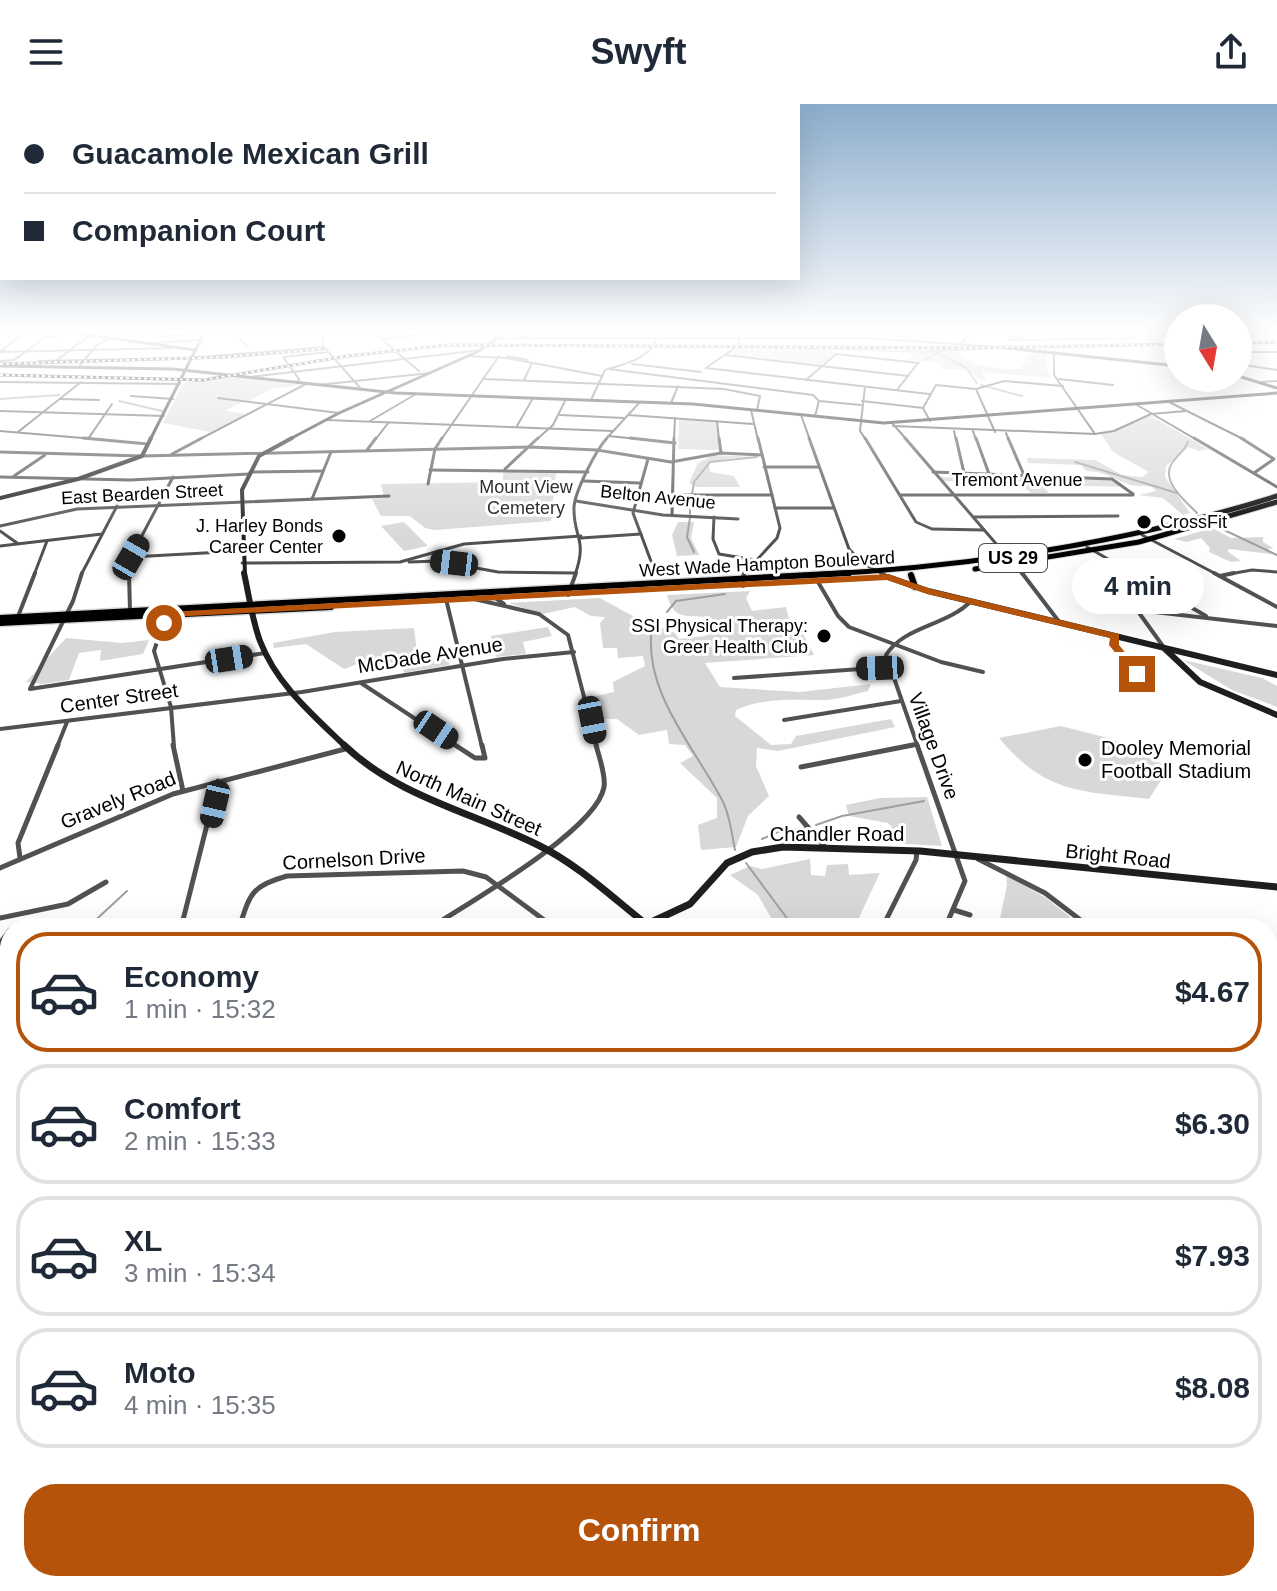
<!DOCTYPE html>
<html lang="en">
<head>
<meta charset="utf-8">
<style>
	body { margin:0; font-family:Helvetica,sans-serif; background:#f6f6f7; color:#1f2937; height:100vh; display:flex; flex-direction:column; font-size:30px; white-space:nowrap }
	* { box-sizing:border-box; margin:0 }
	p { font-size:26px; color:#747a83 }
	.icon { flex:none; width:44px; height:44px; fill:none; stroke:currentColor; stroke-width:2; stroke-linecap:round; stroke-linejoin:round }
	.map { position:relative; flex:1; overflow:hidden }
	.drawer { position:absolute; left:0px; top:814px; width:1278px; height:674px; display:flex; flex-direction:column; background:#fff; border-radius:32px 32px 0 0; box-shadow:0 8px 32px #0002 }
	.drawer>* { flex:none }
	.guide { position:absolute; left:0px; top:0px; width:800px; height:176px; box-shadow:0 8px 32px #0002; display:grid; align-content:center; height:176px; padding:0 24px; background:#fff }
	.needle { width:52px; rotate:169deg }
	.fabs { position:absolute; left:1164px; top:200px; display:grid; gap:16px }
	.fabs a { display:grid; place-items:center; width:88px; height:88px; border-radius:50%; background:#fff; box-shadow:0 8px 32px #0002; font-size:40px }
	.end { position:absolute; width:36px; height:36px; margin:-18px; border:10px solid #b45309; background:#fff; box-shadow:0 0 0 4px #fff }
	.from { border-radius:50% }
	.bubble { position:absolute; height:56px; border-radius:28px; background:#fff; box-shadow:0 8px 32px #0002; font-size:26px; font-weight:800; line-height:56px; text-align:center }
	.car { position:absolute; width:24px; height:48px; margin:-24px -12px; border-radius:10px; box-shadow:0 0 6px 2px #0007; background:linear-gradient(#222 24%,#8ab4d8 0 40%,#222 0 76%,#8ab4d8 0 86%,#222 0) }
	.guide b { display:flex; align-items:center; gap:28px; height:76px; font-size:30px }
	.guide b+b { border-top:2px solid #e0e1e3 }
	.guide i { width:20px; height:20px; background:#1f2937 }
	ul { padding:14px 0 0; list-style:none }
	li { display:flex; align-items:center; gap:24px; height:120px; margin:0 16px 12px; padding:0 8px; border:4px solid #e0e1e3; border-radius:32px }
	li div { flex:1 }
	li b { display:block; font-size:30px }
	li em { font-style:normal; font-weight:800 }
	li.selected { border-color:#b45309 }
	li>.icon { width:72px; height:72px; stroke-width:1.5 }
	.cta { display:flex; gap:16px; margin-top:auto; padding:16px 24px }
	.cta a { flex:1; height:92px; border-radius:32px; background:#b45309; color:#fff; font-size:32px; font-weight:800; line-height:92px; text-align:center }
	header { display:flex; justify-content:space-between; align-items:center; height:104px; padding:0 24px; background:#fff; font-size:36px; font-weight:800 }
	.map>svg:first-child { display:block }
	.green { fill:#d8d8d8 }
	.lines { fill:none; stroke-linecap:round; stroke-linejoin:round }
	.stream-far1 { stroke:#9f9f9f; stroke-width:2 }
	.stream { stroke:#9f9f9f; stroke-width:3 }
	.primary-far1-casing { stroke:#dbdbdb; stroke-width:7 }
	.primary-casing { stroke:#dbdbdb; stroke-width:9 }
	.street-far5 { stroke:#515151; stroke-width:2 }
	.street-far4 { stroke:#515151; stroke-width:3 }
	.street-far3 { stroke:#515151; stroke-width:4 }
	.street-far2 { stroke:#515151; stroke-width:5 }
	.street-far1 { stroke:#515151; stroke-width:6 }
	.street { stroke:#515151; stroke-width:8 }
	.secondary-far4 { stroke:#1e1e1e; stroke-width:3 }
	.secondary-far3 { stroke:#1e1e1e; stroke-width:4 }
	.secondary-far2 { stroke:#1e1e1e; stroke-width:6 }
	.secondary-far1 { stroke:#1e1e1e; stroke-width:7 }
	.secondary { stroke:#1e1e1e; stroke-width:11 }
	.primary-far1 { stroke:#000; stroke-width:5 }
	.primary { stroke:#000; stroke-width:6 }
	.rail-casing { stroke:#000; stroke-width:3 }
	.rail { stroke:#fff; stroke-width:2; stroke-dasharray:3; stroke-linecap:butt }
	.route { fill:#b45309 }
	.poi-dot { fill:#000; stroke:#fff; stroke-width:3 }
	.labels { text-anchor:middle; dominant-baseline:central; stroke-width:6; stroke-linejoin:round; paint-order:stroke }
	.far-street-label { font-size:18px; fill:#000; stroke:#fff }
	.far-park-label { font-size:18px; fill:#2f2f2f; stroke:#fff }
	.far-poi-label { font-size:18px; fill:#000; stroke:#fff; text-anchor:end }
	.shield { fill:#fff; stroke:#4c4c4c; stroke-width:2 }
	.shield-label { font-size:18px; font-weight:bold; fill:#000 }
	.street-label { font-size:20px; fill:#000; stroke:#fff }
	.poi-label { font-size:20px; fill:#000; stroke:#fff; text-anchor:start }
</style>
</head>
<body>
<header><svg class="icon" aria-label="menu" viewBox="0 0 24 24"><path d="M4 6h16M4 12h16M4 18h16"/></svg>Swyft<svg class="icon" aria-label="share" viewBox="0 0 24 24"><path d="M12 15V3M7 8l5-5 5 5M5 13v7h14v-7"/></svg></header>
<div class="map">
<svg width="1277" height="1487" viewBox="0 0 1277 1487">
	<rect width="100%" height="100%" fill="#fff"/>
	<g class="green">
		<path d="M740 243 822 244 835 249 819 261 731 250Z"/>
		<path d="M910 245H981L961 248V252C979 265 999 265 1021 265L1031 248 1046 249V264L1051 274 982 268 985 275 977 274 968 266 944 265 939 259 906 256 913 252Z"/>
		<path d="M238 272 302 281 271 285 249 297 219 294 242 298 225 307 246 310 210 328 163 319 183 279Z"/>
		<path d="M1151 312 1208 345 1199 347 1189 343 1166 362 1165 373 1190 409 1183 411 1163 394 1139 391 1156 387C1148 378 1142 384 1131 381 1115 376 1104 367 1086 367L1081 361 1028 359 1027 354 1095 356 1122 371 1142 373 1149 368 1113 348 1101 330Z"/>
		<path d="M679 315 716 317 719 346 678 345Z"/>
		<path d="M713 351 758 353 732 354 709 359 710 368 734 372 740 383H696L689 379 698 359Z"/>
		<path d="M507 366 556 368 551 417 435 426 425 424 410 412H381L372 395 384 394 381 380 503 378V370Z"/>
		<path d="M960 369 1112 375 1125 383 1044 381 1048 389H1031L1021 380 943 377 940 373 962 374Z"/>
		<path d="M404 418 428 442 404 447 381 422Z"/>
		<path d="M678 418H694L691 434 699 451 677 452 672 431Z"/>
		<path d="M1212 424 1231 434 1263 433V438L1273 444 1267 446 1277 451 1230 445 1227 447 1241 457 1231 458 1209 448 1210 444 1201 434 1187 438 1174 435Z"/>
		<path d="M750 487 746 494 752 507 786 503 791 523 800 524 814 551 705 559 720 583 800 588 871 580 868 587C854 590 838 596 824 596 792 596 766 593 736 606L735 612 771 641 791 640 796 632 891 615 895 623 778 647 757 644 756 662 769 692 748 712 736 743 701 746 698 721 717 714V694L680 659 693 652 685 641 669 640 667 626 639 631 617 615H601L596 592 614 588 613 578 645 562 643 552 618 554 617 544H603L600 519 605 513 591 512 575 503 543 510 508 499 600 494 638 515 675 529 679 535 705 532 716 516C693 506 675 523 667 491Z"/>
		<path d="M548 523 552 532 523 538 526 550 496 553 491 532Z"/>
		<path d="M414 524 418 555 449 553V561L404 569 400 557 375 562 371 555 344 565 306 540 274 544 273 539 335 528Z"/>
		<path d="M66 534 122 539 149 536 143 550 100 557 101 546 79 549 69 576 43 580 26 578Z"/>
		<path d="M1183 556 1262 574 1277 582V603L1232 586Z"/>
		<path d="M1061 622 1112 635 1169 664 1149 695C1080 687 1046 690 999 634Z"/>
		<path d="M927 693 942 742 871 738 887 731 892 723 888 719 849 712 846 701 880 694Z"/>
		<path d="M810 755 811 771 825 772 827 761 848 760 849 771 880 769 854 824H777L758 791 730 771 750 762 762 765Z"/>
		<path d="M1006 770 1046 794 1081 822 998 824 1007 781Z"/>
		<path d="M1268 938 1277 939V1068L1268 1067Z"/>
		<path d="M10 1104V1478H90L77 1487H0V1116Z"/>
		<path d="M569 1478H701L705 1487H563Z"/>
		<path d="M790 1478H1055L1039 1487H787Z"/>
	</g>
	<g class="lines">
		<g class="stream-far1">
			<path d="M882 229 910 234"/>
			<path d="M810 244 926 248 992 244"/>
			<path d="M929 244 966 264 977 279"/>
			<path d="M925 256 938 249"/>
			<path d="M981 281 1022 292"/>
			<path d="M0 295 59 291"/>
			<path d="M119 297 162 307"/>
			<path d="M1188 338C1184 347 1178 351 1172 359 1160 377 1186 398 1197 409"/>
			<path d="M1075 358 1177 389"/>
			<path d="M692 390 694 378 710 358 757 353"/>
			<path d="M690 402V410"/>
			<path d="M690 414 687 433 694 448"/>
			<path d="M1222 425 1277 451"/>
			<path d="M667 508 676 497 725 490"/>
			<path d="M657 518 652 522C642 588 695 643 723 698 730 712 732 731 735 746"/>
			<path d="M816 721 842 712 924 697"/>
			<path d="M762 735 780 727 805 724"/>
			<path d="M746 759 789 817 790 824"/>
			<path d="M87 824 127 787"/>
		</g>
		<g class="stream">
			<path d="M0 889 10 882"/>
			<path d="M1268 1029 1277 1032"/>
			<path d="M0 1204 10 1241"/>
			<path d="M1268 1319 1277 1324"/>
			<path d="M173 1478 175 1487"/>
			<path d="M857 1478 865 1487"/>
		</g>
		<g class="primary-far1-casing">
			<g id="primary-far1">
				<path d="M975 465 1139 438 1277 398"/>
				<path d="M811 471C970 463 1124 440 1277 392"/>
			</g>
		</g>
		<g class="primary-casing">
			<g id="primary">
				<path d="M911 471 915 483"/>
				<path d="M185 510 331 503"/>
				<path d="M0 514 849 469"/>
				<path d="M0 519 159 511"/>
			</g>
		</g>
		<g class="street-far5">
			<path d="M236 229 246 242"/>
			<path d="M325 229 322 238 325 244 362 286"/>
			<path d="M353 229 376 231"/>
			<path d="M374 229 419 267"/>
			<path d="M508 229 528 233"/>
			<path d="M1003 229 1022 235"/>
			<path d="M155 233 202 229"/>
			<path d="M496 234H868L998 243"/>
			<path d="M382 235 429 229"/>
			<path d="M1009 236 1134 234"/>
			<path d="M154 239 201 236"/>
			<path d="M962 239 970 229"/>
			<path d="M1 247 24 229"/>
			<path d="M0 248 174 244"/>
			<path d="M1054 248V271L1095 330"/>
			<path d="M1238 248H1277"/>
			<path d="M726 251 908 272"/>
			<path d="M468 252 507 254 602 272"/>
			<path d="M507 252 528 256"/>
			<path d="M0 257 14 256 47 232 57 233"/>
			<path d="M38 257 188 254 324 243"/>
			<path d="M56 257 90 231"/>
			<path d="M632 260 701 268"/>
			<path d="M1238 260 1277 266"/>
			<path d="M80 261 98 240 111 234"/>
			<path d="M707 263 738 242 740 233"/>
			<path d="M706 264 929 290"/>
			<path d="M608 265 813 291 819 297"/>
			<path d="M250 273 481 246"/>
			<path d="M483 275 724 285 760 292 757 306"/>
			<path d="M1059 275 1113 281"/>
			<path d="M524 276 532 259"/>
			<path d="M806 276 836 250 919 259"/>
			<path d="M0 278 180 280"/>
			<path d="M1262 278 1277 277"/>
			<path d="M297 279 299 275 283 253 328 248"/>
			<path d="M318 281 430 269"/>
			<path d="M865 283 860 327 866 336"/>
			<path d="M976 285 1004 277 1063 282"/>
			<path d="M976 285 995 328"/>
			<path d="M897 286 918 259"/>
			<path d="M131 292 173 295"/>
			<path d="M218 294 339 309"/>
			<path d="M60 295 99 296"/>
			<path d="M591 296 605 266C624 260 652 255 657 232"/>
			<path d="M819 297 861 301"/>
			<path d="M862 297 923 304"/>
			<path d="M1169 298 1245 336"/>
			<path d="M671 299 678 282"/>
			<path d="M1137 301 1197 336"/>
			<path d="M751 306 758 336"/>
			<path d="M0 307 164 312"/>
			<path d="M560 311 624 314"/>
			<path d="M628 311 753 320"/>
			<path d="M801 311 810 336"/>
			<path d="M815 312 819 297"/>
			<path d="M326 316 613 327"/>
			<path d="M370 317 416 290"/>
			<path d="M717 317 719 336"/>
			<path d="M930 317 923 304 936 281 976 285"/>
			<path d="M892 319 907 336"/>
			<path d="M517 322 533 294"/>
			<path d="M893 322 1095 330 1114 327 1151 310 1186 307"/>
			<path d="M0 327 106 336"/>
			<path d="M954 327 956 336"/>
			<path d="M973 327 976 336"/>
			<path d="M18 328 81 278"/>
			<path d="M1006 329 1009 336"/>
			<path d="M608 332 649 336"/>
			<path d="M88 335 112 300"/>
			<path d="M198 336 306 280"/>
			<path d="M375 336 389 318"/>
			<path d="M441 336 499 252"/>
			<path d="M536 336 553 321 566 295"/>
			<path d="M605 336 640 298"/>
			<path d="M674 336 675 314"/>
		</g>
		<g class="street-far4">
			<path d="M83 334 148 340"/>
			<path d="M630 334 675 339"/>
			<path d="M719 334 721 349"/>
			<path d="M809 334 849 445 864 460 885 471"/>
			<path d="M865 334 916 418 932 425 984 426"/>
			<path d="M905 334 1023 471"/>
			<path d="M956 334 964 369"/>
			<path d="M976 334 989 370"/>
			<path d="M1008 334 1024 371"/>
			<path d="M1194 334 1277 383"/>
			<path d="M1241 334 1274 355 1254 369"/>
			<path d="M367 346 376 334"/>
			<path d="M0 348 142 352 530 343 597 346 671 358 721 349 762 351"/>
			<path d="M172 350 202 334"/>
			<path d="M648 355 633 409 655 468"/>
			<path d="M764 363H819"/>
			<path d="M505 365 538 334"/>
			<path d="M430 366 588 368"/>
			<path d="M250 368 323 367"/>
			<path d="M933 368 1112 375 1133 390"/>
			<path d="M14 372 45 351"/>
			<path d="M0 373 130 376 249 370"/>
			<path d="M584 377 640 379"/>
			<path d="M428 380 435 345 442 334"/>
			<path d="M674 391H772"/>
			<path d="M901 391H1133"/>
			<path d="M312 395 331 348"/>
			<path d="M576 397 663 411 738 415"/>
			<path d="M775 404H834"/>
			<path d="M672 411 674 334"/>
			<path d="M714 413 713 435 719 450 755 456"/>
			<path d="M974 413 1118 412"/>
			<path d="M0 422 77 405 389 392"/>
			<path d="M0 427 17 439"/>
			<path d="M1142 431 1218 471"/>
			<path d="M581 434 641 430"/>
			<path d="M0 442 102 430"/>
			<path d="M1087 443 1136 471"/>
			<path d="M131 453 241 447"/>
			<path d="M409 458 438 457 498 468 575 469"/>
			<path d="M242 459 400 458 464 440 581 432"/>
			<path d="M34 471 47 437"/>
			<path d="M81 471 117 402"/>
			<path d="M129 471V456L173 373"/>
			<path d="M575 471C588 434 573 434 574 403 575 387 596 346 607 334"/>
			<path d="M743 471 777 434 780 424 758 334"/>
			<path d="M1224 471 1252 466 1277 468"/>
		</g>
		<g class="street-far3">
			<path d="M82 469 73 497 30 585 265 549"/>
			<path d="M129 469 130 507"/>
			<path d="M881 469 888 473"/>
			<path d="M1022 469 1060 519"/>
			<path d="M1132 469 1206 512"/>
			<path d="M1214 469 1277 503"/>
			<path d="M1220 472 1234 469"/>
			<path d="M818 478 838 512 849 523 941 558 983 568"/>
			<path d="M743 482 744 469"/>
			<path d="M488 489 504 500"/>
			<path d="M445 491 482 643"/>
			<path d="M568 491 576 469"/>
			<path d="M474 495 539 510 568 531 597 643"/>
			<path d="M168 505 154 547 171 603 174 643"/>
			<path d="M17 515 35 469"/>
			<path d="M1115 533 1114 541 1137 570"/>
			<path d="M1165 545 1137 506 1277 522"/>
			<path d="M734 574 889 563"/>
			<path d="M361 579 458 643"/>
			<path d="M784 616 901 597"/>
			<path d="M0 625 302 588 503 555 574 548"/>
			<path d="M57 643 67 618"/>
			<path d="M903 643 917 640"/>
			<path d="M918 643 886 551C904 522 947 522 971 497"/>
		</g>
		<g class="street-far2">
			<path d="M173 641 183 687"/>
			<path d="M455 641 475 654H485L482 641"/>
			<path d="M917 641 965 777 945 824"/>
			<path d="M801 663 913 641"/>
			<path d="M799 713 825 743"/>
			<path d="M20 754 18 739 58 641"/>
			<path d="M978 755 1045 789 1091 824"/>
			<path d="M0 764 173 690 345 645"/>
			<path d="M954 806 970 811"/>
			<path d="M0 814 68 800 106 778"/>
			<path d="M181 824 218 677"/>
			<path d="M239 824C250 790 251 782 287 772L463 767 486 773 555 824"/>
			<path d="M430 824C468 799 597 726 604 683 606 671 599 653 596 641"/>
			<path d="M882 824 916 756 917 747"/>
			<path d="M0 839 10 826"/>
		</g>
		<g class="street-far1">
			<path d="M1268 878 1277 873"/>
			<path d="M0 937 10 932"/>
			<path d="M0 1064H10"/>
			<path d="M0 1091 10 1076"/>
			<path d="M1268 1124 1277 1131"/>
		</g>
		<path class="street" d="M1132 1478 1138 1487"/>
		<g class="secondary-far4">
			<path d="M74 229 196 246"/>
			<path d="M998 243 1178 262"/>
			<path d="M0 262 173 265 396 289 693 300 884 319 1277 289"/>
			<path d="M1238 272 1277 284"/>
			<path d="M150 336 204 229"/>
			<path d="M288 336 339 309 477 248 494 237 498 229"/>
		</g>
		<g class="secondary-far3">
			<path d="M0 394 78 375 142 352 151 334"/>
			<path d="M245 471 242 386 259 352 292 334"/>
		</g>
		<g class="secondary-far2">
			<path d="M244 469C249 491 252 516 260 537 277 581 312 610 346 643"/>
			<path d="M888 473 928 487 1277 571"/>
			<path d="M1165 545 1200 578 1277 611"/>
		</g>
		<g class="secondary-far1">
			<path d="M344 641C398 693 472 708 538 741 579 761 615 796 651 824"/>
			<path d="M647 820 690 800 727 759 752 748 783 743 920 747 1277 783"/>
		</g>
		<g class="secondary">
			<path d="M1268 1396 1277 1402"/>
			<path d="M547 1487 553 1478"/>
		</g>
		<use href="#primary-far1" class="primary-far1"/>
		<use href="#primary" class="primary"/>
		<g class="rail-casing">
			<g id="rail">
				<path d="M1238 239 1277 238"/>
				<path d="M0 260 225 253 323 245"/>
				<path d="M0 271 203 276 348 252 448 241 973 244 1178 240"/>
			</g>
		</g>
		<use href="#rail" class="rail"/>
	</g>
	<linearGradient id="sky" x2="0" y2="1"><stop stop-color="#8baccb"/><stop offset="0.52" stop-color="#fff"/><stop offset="1" stop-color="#fff" stop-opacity="0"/></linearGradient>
	<rect width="1277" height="437" fill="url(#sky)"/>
	<path class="route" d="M888 470 931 485 1119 530V541L1143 570 1134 572 1109 541 1110 534 924 489 887 476 170 513 167 521 159 519 166 508Z"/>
	<g class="poi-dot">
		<circle cx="1144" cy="418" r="8"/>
		<circle cx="339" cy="432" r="8"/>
		<circle cx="824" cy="532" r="8"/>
		<circle cx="1085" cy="656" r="8"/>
	</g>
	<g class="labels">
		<g class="far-street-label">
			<text x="1017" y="376">Tremont Avenue</text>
			<text transform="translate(142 390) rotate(-3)">East Bearden Street</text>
			<text transform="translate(658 393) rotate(6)">Belton Avenue</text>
			<text transform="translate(767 460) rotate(-3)">West Wade Hampton Boulevard</text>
		</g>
		<g class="far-park-label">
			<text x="526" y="383">Mount View<tspan x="526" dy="21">Cemetery</tspan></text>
		</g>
		<g class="far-poi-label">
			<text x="1160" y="418" text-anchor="start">CrossFit</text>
			<text x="323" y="422">J. Harley Bonds<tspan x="323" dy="21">Career Center</tspan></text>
			<text x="808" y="522">SSI Physical Therapy:<tspan x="808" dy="21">Greer Health Club</tspan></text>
		</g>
		<rect class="shield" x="979" y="440" width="68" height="28" rx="6"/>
		<g class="shield-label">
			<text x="1013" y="454">US 29</text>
		</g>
		<g class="street-label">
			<text transform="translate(430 551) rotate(-9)">McDade Avenue</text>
			<text transform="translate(119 594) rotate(-8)">Center Street</text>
			<text transform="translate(934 642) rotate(70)">Village Drive</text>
			<text transform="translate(469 694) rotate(24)">North Main Street</text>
			<text transform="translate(118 696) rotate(-22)">Gravely Road</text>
			<text x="837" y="730">Chandler Road</text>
			<text transform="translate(1118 752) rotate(6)">Bright Road</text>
			<text transform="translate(354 755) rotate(-3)">Cornelson Drive</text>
		</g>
		<g class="poi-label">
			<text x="1101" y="644">Dooley Memorial<tspan x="1101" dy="23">Football Stadium</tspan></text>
		</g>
	</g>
</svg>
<div class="fabs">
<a><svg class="needle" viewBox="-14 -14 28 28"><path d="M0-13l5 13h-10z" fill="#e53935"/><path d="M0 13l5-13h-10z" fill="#747a83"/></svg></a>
</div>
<i class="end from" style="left:164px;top:519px"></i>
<i class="end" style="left:1137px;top:570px"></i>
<div class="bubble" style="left:1072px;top:454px;width:132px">4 min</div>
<i class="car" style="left:131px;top:453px;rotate:30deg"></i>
<i class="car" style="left:454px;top:459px;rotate:277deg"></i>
<i class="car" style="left:229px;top:555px;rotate:81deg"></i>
<i class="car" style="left:880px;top:564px;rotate:268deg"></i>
<i class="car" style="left:592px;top:616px;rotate:169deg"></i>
<i class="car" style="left:436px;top:626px;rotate:124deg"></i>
<i class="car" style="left:215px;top:700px;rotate:193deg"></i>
<div class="guide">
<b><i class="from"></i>Guacamole Mexican Grill</b>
<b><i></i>Companion Court</b>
</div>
<section class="drawer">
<ul>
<li class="selected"><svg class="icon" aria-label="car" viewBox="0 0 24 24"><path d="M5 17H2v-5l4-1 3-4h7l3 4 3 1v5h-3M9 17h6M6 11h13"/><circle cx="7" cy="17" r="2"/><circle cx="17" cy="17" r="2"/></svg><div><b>Economy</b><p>1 min · 15:32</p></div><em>$4.67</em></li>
<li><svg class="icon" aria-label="car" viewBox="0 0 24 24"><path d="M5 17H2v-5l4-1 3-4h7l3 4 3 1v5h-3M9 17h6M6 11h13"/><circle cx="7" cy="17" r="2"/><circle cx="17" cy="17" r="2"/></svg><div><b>Comfort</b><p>2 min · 15:33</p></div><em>$6.30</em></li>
<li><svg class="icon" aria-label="car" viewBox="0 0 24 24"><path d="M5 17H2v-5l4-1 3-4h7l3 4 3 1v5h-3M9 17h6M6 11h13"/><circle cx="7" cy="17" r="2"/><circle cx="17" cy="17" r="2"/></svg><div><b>XL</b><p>3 min · 15:34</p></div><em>$7.93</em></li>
<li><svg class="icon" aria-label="car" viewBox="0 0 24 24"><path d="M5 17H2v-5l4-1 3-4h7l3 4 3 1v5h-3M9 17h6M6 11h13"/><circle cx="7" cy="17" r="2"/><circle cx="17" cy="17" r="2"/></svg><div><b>Moto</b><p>4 min · 15:35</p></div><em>$8.08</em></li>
</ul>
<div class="cta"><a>Confirm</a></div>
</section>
</div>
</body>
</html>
